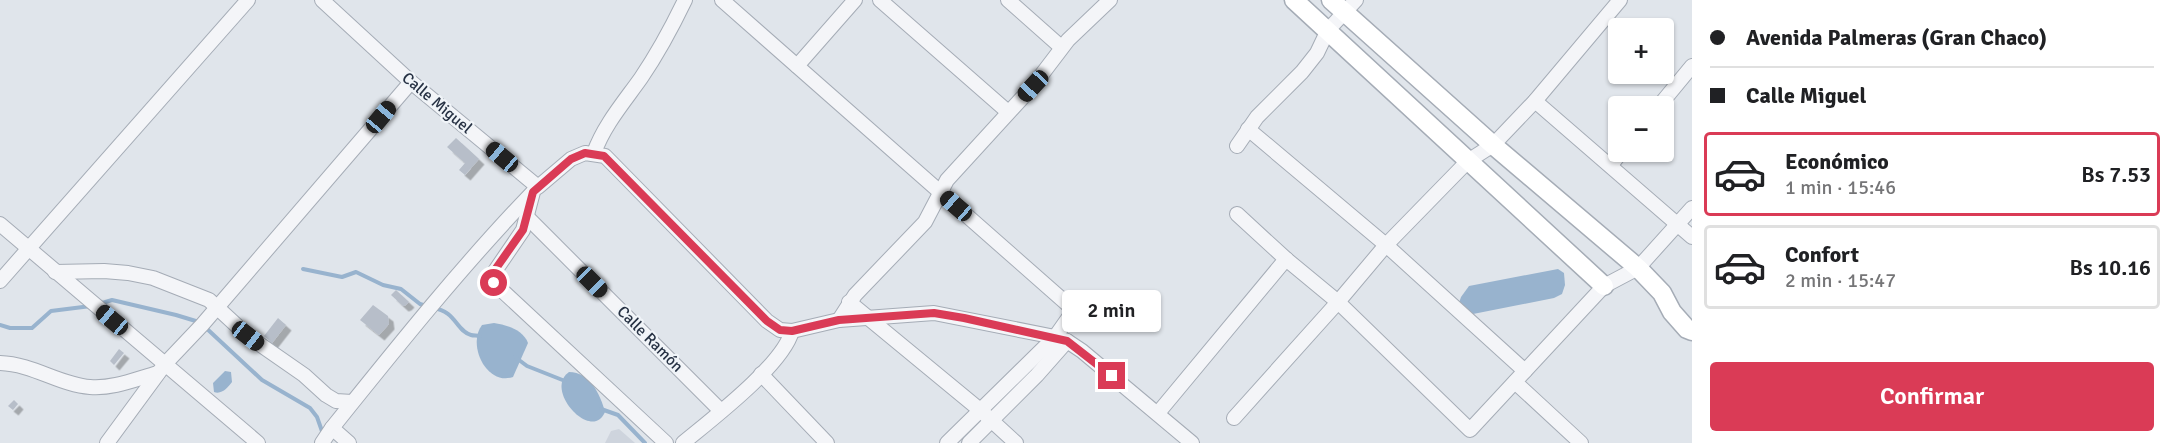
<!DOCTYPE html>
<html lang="es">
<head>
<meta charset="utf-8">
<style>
	body { margin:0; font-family:Signika,sans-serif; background:#f6f6f6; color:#202124; height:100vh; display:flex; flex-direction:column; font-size:22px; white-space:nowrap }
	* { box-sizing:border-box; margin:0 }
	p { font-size:20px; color:#757577 }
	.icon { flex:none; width:33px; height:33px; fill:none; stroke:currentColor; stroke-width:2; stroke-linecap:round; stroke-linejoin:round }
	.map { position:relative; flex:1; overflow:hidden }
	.panel { display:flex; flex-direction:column; background:#fff; width:480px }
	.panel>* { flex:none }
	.banner { display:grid; align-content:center; height:132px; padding:0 18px; background:#fff }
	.controls { position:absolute; left:1608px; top:18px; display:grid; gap:12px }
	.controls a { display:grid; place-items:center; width:66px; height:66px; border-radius:6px; background:#fff; box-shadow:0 2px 4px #0004; font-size:30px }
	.end { position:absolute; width:27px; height:27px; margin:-14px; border:8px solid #da3b56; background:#fff; box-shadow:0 0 0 3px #fff }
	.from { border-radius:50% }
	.bubble { position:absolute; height:42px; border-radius:6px; background:#fff; box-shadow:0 2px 4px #0004; font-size:20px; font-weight:600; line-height:42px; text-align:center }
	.car { position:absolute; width:18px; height:36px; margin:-18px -9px; border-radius:8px; box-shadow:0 0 4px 2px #0007; background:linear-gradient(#222 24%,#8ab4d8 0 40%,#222 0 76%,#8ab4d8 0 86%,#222 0) }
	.banner b { display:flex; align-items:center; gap:21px; height:57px; font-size:22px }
	.banner b+b { border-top:2px solid #e0e0e0 }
	.banner i { width:15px; height:15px; background:#202124 }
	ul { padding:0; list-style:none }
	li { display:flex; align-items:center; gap:18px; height:84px; margin:0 12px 9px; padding:0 6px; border:3px solid #e0e0e0; border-radius:6px }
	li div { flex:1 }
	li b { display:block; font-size:22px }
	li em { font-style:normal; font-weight:600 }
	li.selected { border-color:#da3b56 }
	li>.icon { width:54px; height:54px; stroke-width:1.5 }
	.action { display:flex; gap:12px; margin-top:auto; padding:12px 18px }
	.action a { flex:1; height:69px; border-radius:6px; background:#da3b56; color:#fff; font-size:24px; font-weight:600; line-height:69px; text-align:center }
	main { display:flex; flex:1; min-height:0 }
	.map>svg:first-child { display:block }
	.built { fill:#ced4dd }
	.water { fill:#98b3ce }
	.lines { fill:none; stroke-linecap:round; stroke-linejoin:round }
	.stream { stroke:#98b3ce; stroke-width:4 }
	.building { fill:#b7bec9; filter:url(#shadow) }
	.street-casing { stroke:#a5acb6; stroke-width:16 }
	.secondary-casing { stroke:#a5acb6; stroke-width:21 }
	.street { stroke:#f4f5f8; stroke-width:14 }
	.secondary { stroke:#fff; stroke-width:18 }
	.route { stroke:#da3b56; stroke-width:8 }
	.labels { text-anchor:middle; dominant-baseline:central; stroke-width:4.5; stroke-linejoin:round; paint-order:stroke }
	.street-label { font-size:16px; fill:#273244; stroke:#f0f4f8 }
</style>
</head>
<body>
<main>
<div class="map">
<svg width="1692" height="443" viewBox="0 0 1692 443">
	<defs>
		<filter id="shadow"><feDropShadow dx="5.5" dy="5.5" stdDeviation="0" flood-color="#0004"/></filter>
	</defs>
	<rect width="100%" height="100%" fill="#e0e5eb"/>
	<path class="built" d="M619 429 635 443H605L611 431Z"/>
	<g class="water">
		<path d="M1558 269 1564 273 1565 285 1562 294 1554 298 1473 314 1467 313 1459 303 1461 297 1469 286Z"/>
		<path d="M494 323C507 325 523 330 528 343L513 377C486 386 467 344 482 325Z"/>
		<path d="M225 371 231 372 232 382C228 387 222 395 214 392L213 383Z"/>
		<path d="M569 372C590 372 600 394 605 412 592 443 543 390 569 372Z"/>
	</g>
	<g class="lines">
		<g class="stream">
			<path d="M303 269 342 277 356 272 383 285 401 289 420 304 426 306"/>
			<path d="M99 304 112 300 176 315 199 322"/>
			<path d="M433 308C456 311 456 331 471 335 474 336 477 335 480 336"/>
			<path d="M0 325 10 328H32L51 311 91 306"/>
			<path d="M205 327 262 380 310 408 317 417 323 434"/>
			<path d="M515 357 527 366 565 381"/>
			<path d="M601 409 618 415 645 443"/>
		</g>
	</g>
	<g class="building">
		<path d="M456 138 479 159 465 175 459 170 465 163 447 147Z"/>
		<path d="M396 290 409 302 406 305 403 306 391 295Z"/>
		<path d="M373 305 388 316 389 324 379 335 360 320Z"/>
		<path d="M278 318 286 325 272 343 264 336Z"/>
		<path d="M119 349 124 353 114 365 110 361Z"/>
		<path d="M14 400 18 404 13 410 8 406Z"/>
	</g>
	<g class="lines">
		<g class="street-casing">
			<g id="street">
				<path d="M322 0 411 82 538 187 571 159 585 153 605 156 767 321 780 330 792 331 839 320 934 313 1055 337 1067 341 1082 351 1192 443"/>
				<path d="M722 0 1074 310 1055 337 947 443"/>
				<path d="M880 0 1008 112"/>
				<path d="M1008 0 1061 47"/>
				<path d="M797 66 855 0"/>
				<path d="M1535 101 1692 237"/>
				<path d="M1659 106 1692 66"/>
				<path d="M1248 129 1386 245 1525 371"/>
				<path d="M1237 146 1257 117 1302 72 1317 53 1328 30 1356 0"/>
				<path d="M594 153C604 125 624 102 641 78 658 53 672 27 685 0"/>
				<path d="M1611 165 1621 152"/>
				<path d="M533 192 523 230 493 274 494 283 666 443"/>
				<path d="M1237 214 1286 259 1338 302 1470 430 1604 286 1638 268 1692 208"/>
				<path d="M527 217 721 411"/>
				<path d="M0 224 258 443"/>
				<path d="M55 272 104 271 128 273 153 278 209 300 248 336 304 375 326 395 336 401 352 402"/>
				<path d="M0 281 248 0"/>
				<path d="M849 302 980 410 1016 443"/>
				<path d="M839 320 855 295 925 222 947 180 1033 86 1068 40 1110 0"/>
				<path d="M0 363C33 364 60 385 90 387 113 389 136 379 158 373"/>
				<path d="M761 374 827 443"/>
				<path d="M1515 382 1581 443"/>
				<path d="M1158 413 1286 259"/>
				<path d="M1234 418 1338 302 1386 245 1468 161 1493 145 1535 101 1620 0"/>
				<path d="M332 428 349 443"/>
				<path d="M107 443 165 364 202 325 411 82"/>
				<path d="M322 443 332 428C397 347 461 267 532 193"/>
				<path d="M683 443C712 419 783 365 792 331"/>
				<path d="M969 443 1037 375 1067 341"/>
			</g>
		</g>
		<g class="secondary-casing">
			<g id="secondary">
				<path d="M1294 0 1604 286"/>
				<path d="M1331 0 1493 145 1638 268 1662 293 1672 312 1687 329 1692 331"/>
			</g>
		</g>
		<use href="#street" class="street"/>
		<use href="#secondary" class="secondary"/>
	</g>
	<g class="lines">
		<path class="route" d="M494 283 492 274 523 230 533 192 571 159 585 153 604 156 767 321 780 330 792 331 839 320 934 313 964 318 1067 341 1112 376"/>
	</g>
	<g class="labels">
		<g class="street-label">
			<text transform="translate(437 103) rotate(40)">Calle Miguel</text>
			<text transform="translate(650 339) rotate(45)">Calle Ramón</text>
		</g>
	</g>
</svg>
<div class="controls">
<a>+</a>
<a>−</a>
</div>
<i class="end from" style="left:494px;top:283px"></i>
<i class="end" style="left:1112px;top:376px"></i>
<div class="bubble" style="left:1062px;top:290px;width:99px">2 min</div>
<i class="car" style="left:1033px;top:86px;rotate:223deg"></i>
<i class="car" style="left:381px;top:117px;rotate:40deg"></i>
<i class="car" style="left:502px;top:157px;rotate:310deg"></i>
<i class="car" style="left:956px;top:206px;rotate:311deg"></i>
<i class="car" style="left:592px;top:282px;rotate:135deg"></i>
<i class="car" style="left:112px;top:320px;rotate:310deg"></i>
<i class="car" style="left:248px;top:336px;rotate:128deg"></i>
</div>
<section class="panel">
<div class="banner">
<b><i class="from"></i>Avenida Palmeras (Gran Chaco)</b>
<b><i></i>Calle Miguel</b>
</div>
<ul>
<li class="selected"><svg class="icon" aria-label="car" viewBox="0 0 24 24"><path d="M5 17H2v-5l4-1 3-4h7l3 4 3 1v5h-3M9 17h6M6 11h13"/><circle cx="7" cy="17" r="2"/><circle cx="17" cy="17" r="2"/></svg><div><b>Económico</b><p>1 min · 15:46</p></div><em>Bs 7.53</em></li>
<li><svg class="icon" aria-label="car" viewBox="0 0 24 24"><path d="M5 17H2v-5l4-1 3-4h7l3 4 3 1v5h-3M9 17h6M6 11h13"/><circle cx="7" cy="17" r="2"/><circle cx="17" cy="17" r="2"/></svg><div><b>Confort</b><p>2 min · 15:47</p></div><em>Bs 10.16</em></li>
</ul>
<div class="action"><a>Confirmar</a></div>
</section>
</main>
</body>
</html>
